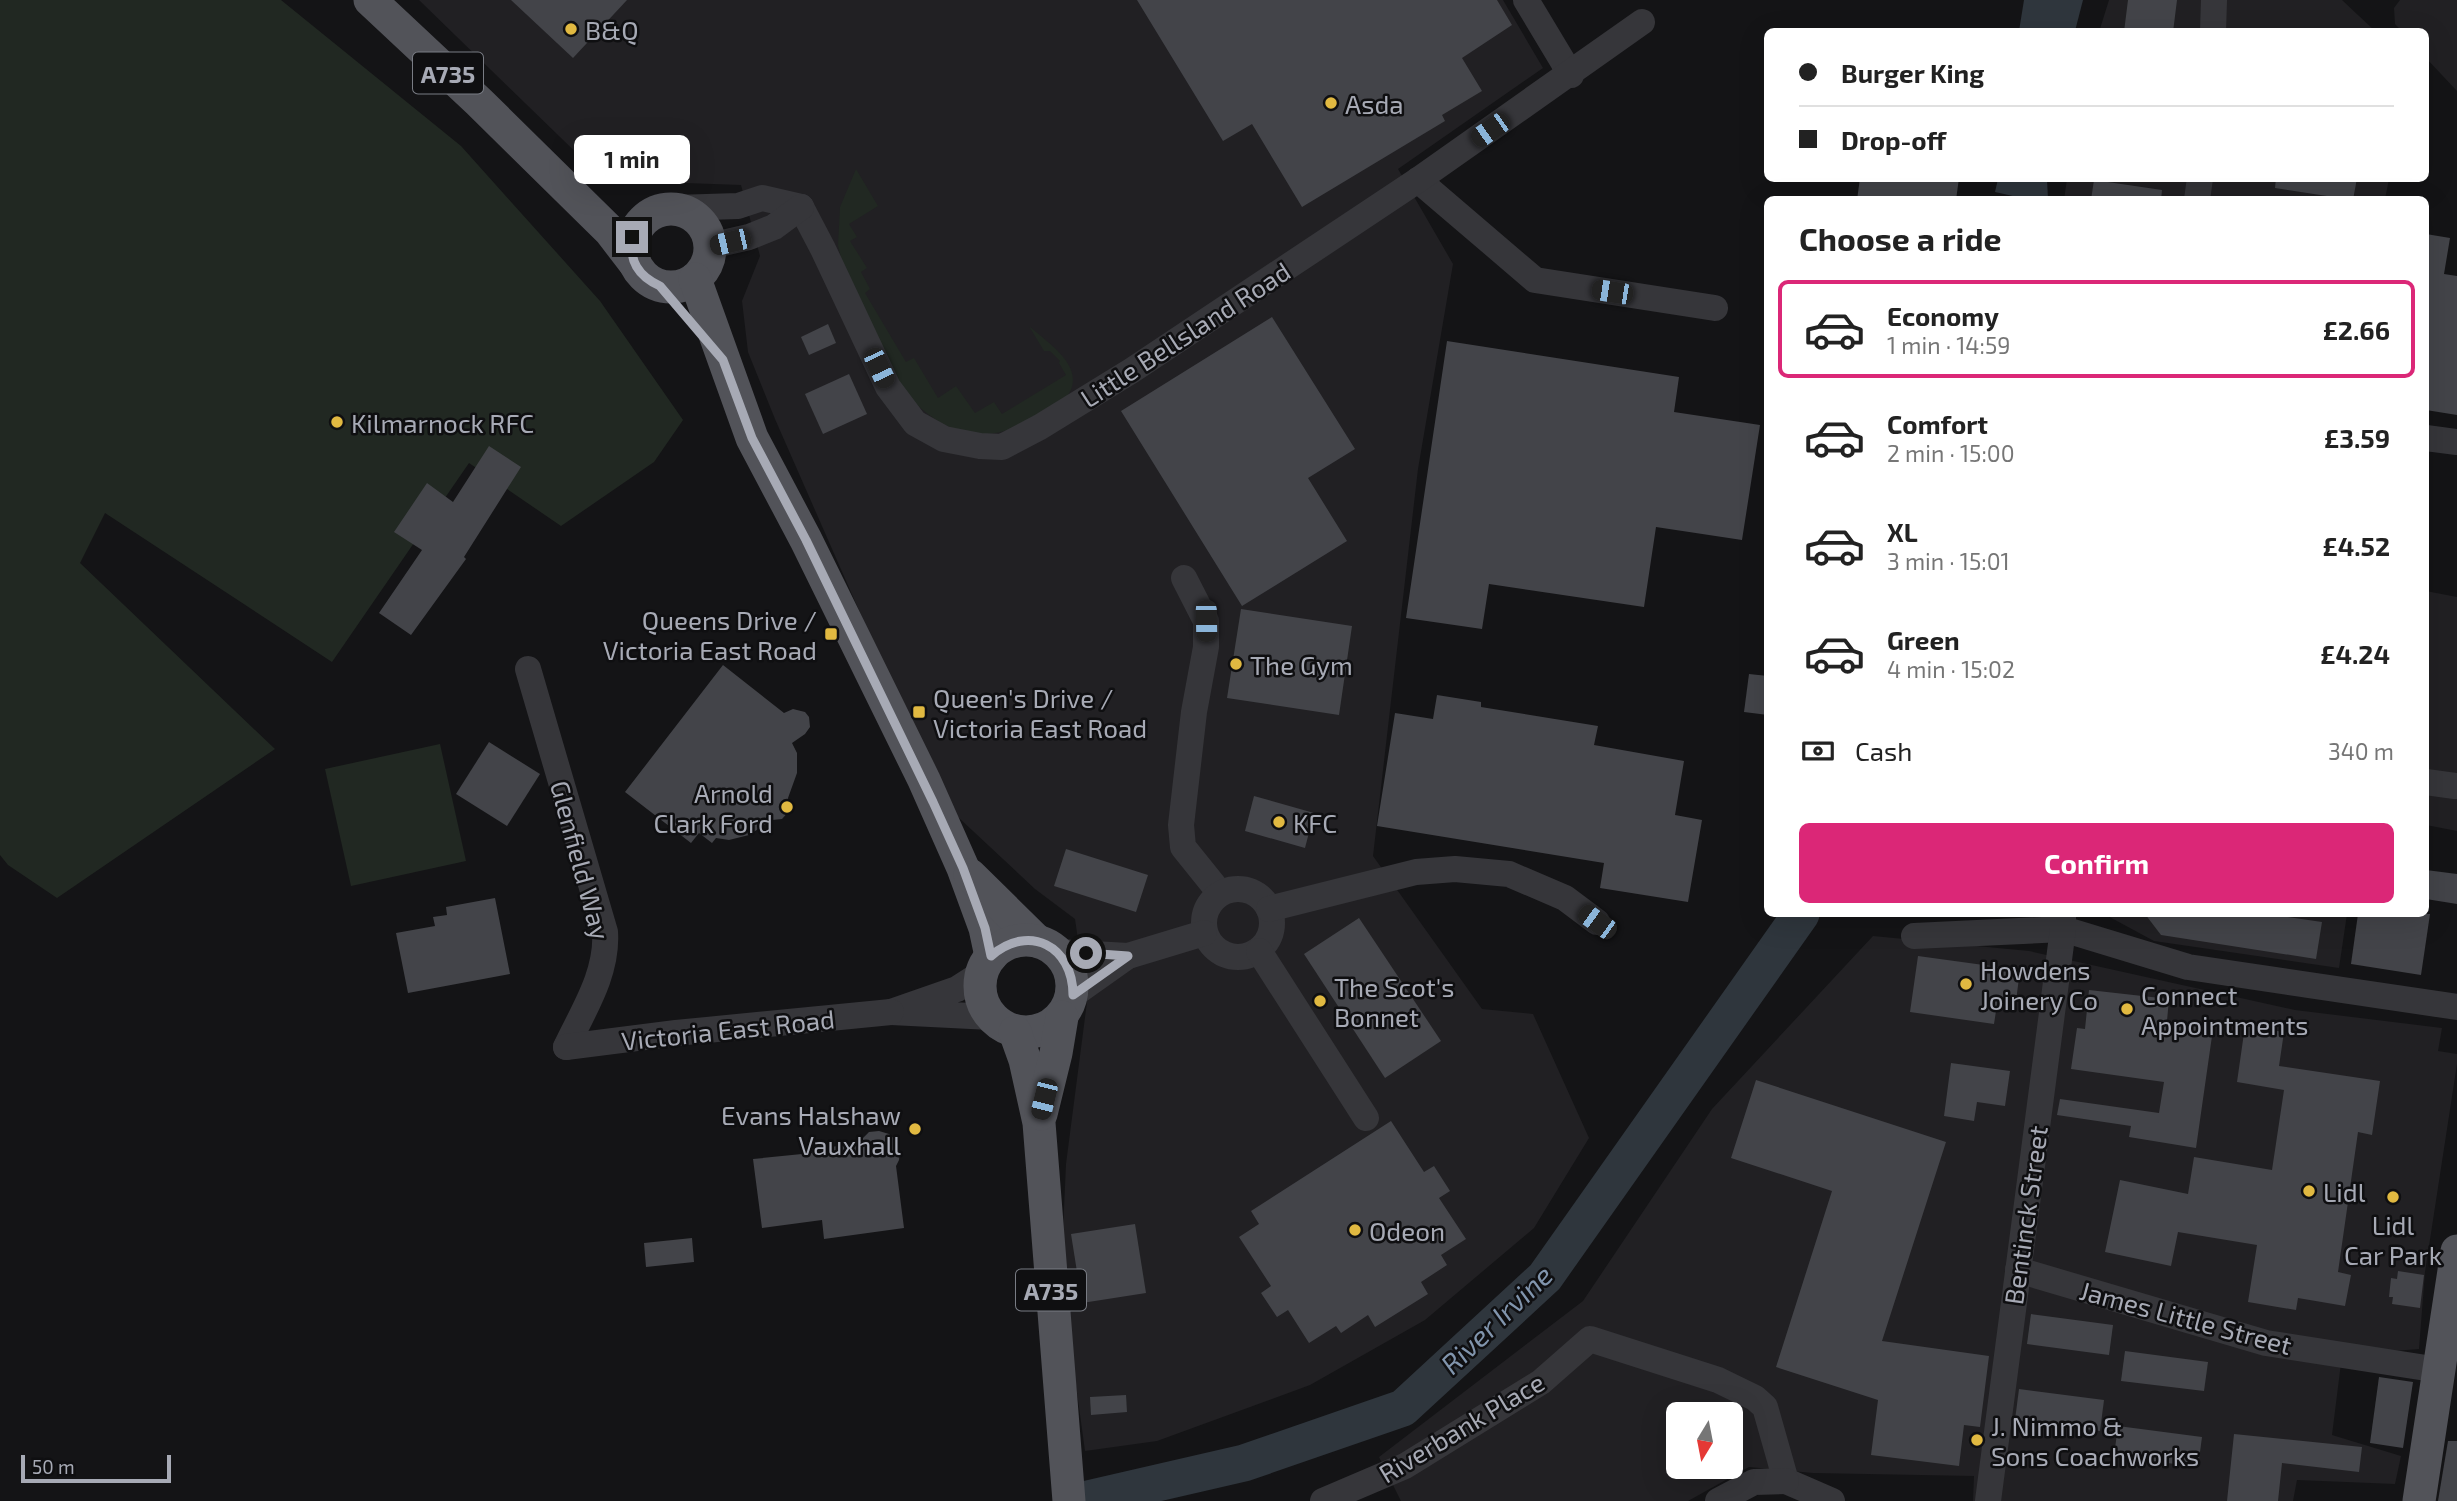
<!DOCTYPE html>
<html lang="en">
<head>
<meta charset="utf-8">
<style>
	body { margin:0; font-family:"Exo 2",sans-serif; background:#f2f2f2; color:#222; height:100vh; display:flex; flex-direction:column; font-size:26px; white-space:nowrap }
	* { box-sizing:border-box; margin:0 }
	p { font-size:23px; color:#767676 }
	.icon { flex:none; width:38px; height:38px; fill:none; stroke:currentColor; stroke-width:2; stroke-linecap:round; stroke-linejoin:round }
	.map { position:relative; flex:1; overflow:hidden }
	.panel { position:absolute; left:1764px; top:196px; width:665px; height:721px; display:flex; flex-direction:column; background:#fff; border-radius:10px; box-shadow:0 7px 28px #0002 }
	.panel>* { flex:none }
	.banner { position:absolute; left:1764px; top:28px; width:665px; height:154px; border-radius:10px; box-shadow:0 7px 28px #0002; display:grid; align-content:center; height:154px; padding:0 35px; background:#fff }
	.needle { width:46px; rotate:190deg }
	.controls { position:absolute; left:1666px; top:1402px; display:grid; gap:14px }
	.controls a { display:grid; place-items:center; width:77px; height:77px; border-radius:10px; background:#fff; box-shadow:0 7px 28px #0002; font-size:35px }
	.scale { position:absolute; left:21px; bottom:18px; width:150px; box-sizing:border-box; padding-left:7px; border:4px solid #a7aab5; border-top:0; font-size:19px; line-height:24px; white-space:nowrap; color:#a7aab5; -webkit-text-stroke:5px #0f0f11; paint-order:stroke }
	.end { position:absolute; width:32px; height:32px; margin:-16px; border:9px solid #a7aab5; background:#111; box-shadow:0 0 0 4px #111 }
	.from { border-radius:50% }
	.bubble { position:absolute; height:49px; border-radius:10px; background:#fff; box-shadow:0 7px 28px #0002; font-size:23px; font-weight:700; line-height:49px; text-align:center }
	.car { position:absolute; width:21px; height:42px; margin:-21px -10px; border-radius:9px; box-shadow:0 0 5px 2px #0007; background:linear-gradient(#222 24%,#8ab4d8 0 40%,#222 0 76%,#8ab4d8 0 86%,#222 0) }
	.banner b { display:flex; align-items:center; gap:24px; height:66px; font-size:26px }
	.banner b+b { border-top:2px solid #e0e0e0 }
	.banner i { width:18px; height:18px; background:#222 }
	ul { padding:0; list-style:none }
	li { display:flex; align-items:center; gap:21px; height:98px; margin:0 14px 10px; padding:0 21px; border:4px solid transparent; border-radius:10px }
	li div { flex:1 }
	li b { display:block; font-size:26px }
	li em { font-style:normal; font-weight:700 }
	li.active { border-color:#db2777 }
	li>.icon { width:63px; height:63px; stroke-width:1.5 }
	h2 { padding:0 35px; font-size:32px; line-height:84px }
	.pay { display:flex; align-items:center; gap:18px; height:77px; padding:0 35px; font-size:26px }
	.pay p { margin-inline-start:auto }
	.action { display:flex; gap:14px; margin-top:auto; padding:14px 35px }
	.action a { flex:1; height:80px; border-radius:10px; background:#db2777; color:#fff; font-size:28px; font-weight:700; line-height:80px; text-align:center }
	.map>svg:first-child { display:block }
	.built { fill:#212023; fill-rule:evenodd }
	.green { fill:#212822 }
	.water { fill:#2f363d }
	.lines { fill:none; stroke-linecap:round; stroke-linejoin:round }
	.river { stroke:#2f363d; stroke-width:37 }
	.building { fill:#434449 }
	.minor { stroke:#36363a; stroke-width:26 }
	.major { stroke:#525359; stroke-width:33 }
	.route { stroke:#a7aab5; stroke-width:9 }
	.poi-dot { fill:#e1b941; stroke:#0f0f11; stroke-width:2.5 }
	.labels { text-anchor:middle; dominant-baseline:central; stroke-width:5; stroke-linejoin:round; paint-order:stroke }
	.shield { fill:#0f0f11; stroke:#797c84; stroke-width:2 }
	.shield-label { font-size:24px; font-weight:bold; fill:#a7aab5 }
	.poi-label { font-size:26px; fill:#a7aab5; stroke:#0f0f11; text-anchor:start }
	.street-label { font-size:26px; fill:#a7aab5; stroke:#0f0f11 }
	.water-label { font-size:28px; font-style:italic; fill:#8195ad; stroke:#0f0f11 }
</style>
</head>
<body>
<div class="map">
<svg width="2457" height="1501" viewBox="0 0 2457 1501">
	<rect width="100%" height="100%" fill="#141416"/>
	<g class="built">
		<path d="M419 0H1503L1543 68 1398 169 1453 264 1418 469 1373 856 1482 1009 1533 1014 1589 1138 1534 1228 1425 1320 1310 1385 1157 1441 1085 1451 1061 1276 1066 1164 1087 1002 1075 919 1035 889 944 804 775 419 748 352 742 301 760 256 741 185 629 181 593 169Z"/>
		<path d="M2109 0H2342L2375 31 2099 32Z"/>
		<path d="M2400 0H2457V91L2426 58V32L2402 31 2395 24 2394 8Z"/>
		<path d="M2067 179H2389L2385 199 2064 200Z"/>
		<path d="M2426 591 2457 597V831L2426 825Z"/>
		<path d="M2104 914H2347L2339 968 2154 941Z"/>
		<path d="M1873 936 2029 951 2295 1010 2442 1028 2438 1051 2457 1054V1064L2425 1272 2419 1349 2342 1355 2332 1435 2401 1456 2395 1484 2297 1480 2293 1501H1973L1974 1476 1813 1473 1749 1467 1688 1501H1401L1379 1457 1583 1301 1712 1109ZM1678 1414H1731V1466H1678Z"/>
	</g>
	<g class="green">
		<path d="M0 0H281L461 146 600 301 683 420 654 462 561 526 469 463 332 662 105 513 80 563 275 749 57 898 8 865 0 855Z"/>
		<path d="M856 169 878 206 849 224 857 237 850 241 867 268 861 272 870 289 865 293 906 362 914 358 938 398 956 386 975 413 994 402 1002 414 1066 375 1059 363 1060 361 1050 351H1044L1029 326C1049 344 1089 368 1066 398 1050 407 1035 419 1018 426 972 447 933 425 903 390L844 269 838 245 840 207Z"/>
		<path d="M440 744 466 861 351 886 325 769Z"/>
	</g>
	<g class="water">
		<path d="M2024 0H2083L2075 31H2019Z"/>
		<path d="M1998 179H2047L2048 199H2026L1995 192Z"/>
	</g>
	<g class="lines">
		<path class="river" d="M1079 1501 1244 1463 1403 1408 1545 1277 1801 914"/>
	</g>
	<g class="building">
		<path d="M511 0H627L573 58Z"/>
		<path d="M1137 0H1497L1512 25 1462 58 1482 91 1442 115 1445 121 1302 207 1252 124 1223 141Z"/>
		<path d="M2128 0H2177L2173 32H2124Z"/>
		<path d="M1860 178H1959L1956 200H1857Z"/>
		<path d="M2276 178H2357L2353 200 2275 188Z"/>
		<path d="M2094 180 2162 190 2161 200H2091Z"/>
		<path d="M2426 234 2450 238 2444 274 2457 276V415L2426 410Z"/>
		<path d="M1272 317 1355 449 1308 478 1347 541 1242 606 1121 411Z"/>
		<path d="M828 324 836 343 809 355 801 337Z"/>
		<path d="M1447 341 1679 377 1674 412 1760 425 1742 540 1656 527 1644 607 1489 584 1482 629 1406 618Z"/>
		<path d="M849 374 867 414 823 434 805 394Z"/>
		<path d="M489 446 521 467 464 557 466 559 411 635 379 613 422 550 394 532 427 483 453 502Z"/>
		<path d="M1241 609 1352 626 1339 715 1227 698Z"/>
		<path d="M723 665 784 713 793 709 805 712 809 717 810 727 805 734 792 743 797 753V773L788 798 790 810 782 819 772 820 749 835 729 840 716 838 712 843 699 833 691 843 625 792Z"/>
		<path d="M1749 674 1768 676V715L1744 712Z"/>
		<path d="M1437 695 1481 702V707L1598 726 1594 745 1684 761 1675 815 1702 820 1688 902 1600 888 1604 863 1377 826 1395 713 1433 719Z"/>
		<path d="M489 742 540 774 507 826 456 794Z"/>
		<path d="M1254 796 1314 813 1305 848 1245 831Z"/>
		<path d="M1066 849 1148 875 1136 912 1054 886Z"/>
		<path d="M2426 870 2457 874V904L2426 899Z"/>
		<path d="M495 898 510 974 408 993 396 933 435 926 433 917 447 915 446 907Z"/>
		<path d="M2145 914H2267L2322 922 2316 959 2161 935Z"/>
		<path d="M2358 914H2430L2421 975 2351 964Z"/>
		<path d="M1359 918 1441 1041 1385 1078 1304 954Z"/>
		<path d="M1918 956 2020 970 2016 1001 1998 998 1994 1024 1910 1012Z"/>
		<path d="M2089 990 2169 999 2167 1021 2213 1029 2196 1148 2129 1137 2131 1126 2057 1115 2060 1099 2159 1113 2164 1082 2071 1069 2077 1028 2085 1029Z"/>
		<path d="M2245 1026 2284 1032 2279 1066 2380 1081 2372 1135 2358 1132 2338 1272 2351 1275 2345 1306 2298 1298 2296 1310 2248 1302 2257 1245 2178 1232 2171 1266 2105 1252 2120 1180 2188 1194 2194 1157 2272 1170 2284 1090 2237 1082Z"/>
		<path d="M1951 1063 2010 1071 2005 1106 1977 1102 1974 1121 1944 1116Z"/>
		<path d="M1756 1080 1946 1142 1882 1341 1989 1356 1980 1427 1964 1425 1959 1466 1871 1455 1878 1400 1776 1367 1832 1191 1731 1158Z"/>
		<path d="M1391 1121 1424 1172 1434 1166 1450 1191 1439 1198 1466 1239 1441 1255 1447 1265 1421 1282 1428 1294 1375 1327 1368 1315 1341 1333 1336 1326 1309 1343 1288 1310 1277 1317 1261 1293 1271 1286 1239 1237 1259 1224 1251 1211Z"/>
		<path d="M879 1131 889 1134 896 1140 900 1150 899 1160 896 1166 904 1228 824 1239 822 1220 762 1228 753 1159 812 1153 811 1149 857 1144 869 1132Z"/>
		<path d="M1135 1224 1146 1293 1082 1303 1071 1234Z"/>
		<path d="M692 1238 694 1262 646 1267 644 1243Z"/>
		<path d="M2398 1271 2424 1275 2420 1308 2392 1304 2393 1297H2389L2391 1278 2397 1279Z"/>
		<path d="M2031 1314 2113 1325 2109 1355 2027 1344Z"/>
		<path d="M2125 1351 2208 1362 2204 1391 2121 1381Z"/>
		<path d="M2379 1377 2413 1382 2403 1448 2370 1443Z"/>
		<path d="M2019 1389 2104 1400 2100 1431 2015 1420Z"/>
		<path d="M1126 1395 1127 1412 1091 1415 1090 1397Z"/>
		<path d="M2118 1426 2202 1437 2198 1467 2114 1456Z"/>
		<path d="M2234 1434 2362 1447 2359 1472 2282 1463 2278 1501H2227Z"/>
		<path d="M2448 1441H2457V1501H2438Z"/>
	</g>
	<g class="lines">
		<g class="minor">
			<path d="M1526 0 1571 75"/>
			<path d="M2213 32 2214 0"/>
			<path d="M1418 180 1535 280 1715 308"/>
			<path d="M2197 200 2200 178"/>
			<path d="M801 207 823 249 888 387 915 423 944 439 980 446 1002 447 1040 427 1131 371 1418 180 1642 22"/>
			<path d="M675 208 738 206 762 198 801 207"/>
			<path d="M710 246 749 237 774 227 801 207"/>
			<path d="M2426 438 2457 442"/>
			<path d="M1184 578 1206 621V647L1194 712 1181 825 1183 847 1220 893"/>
			<path d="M528 669 605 932C608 973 583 1011 566 1047"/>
			<path d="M2426 782 2455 786"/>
			<circle cx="1238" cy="923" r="34"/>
			<path d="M1269 909 1416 872 1455 869 1509 874 1565 898 1597 922"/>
			<path d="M1914 936 2063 929 2188 967 2457 1007"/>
			<path d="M1259 951 1366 1118"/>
			<path d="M1058 952 1128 956"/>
			<path d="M982 973 957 989 891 1012 991 1017"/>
			<path d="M1073 995 1128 956 1204 933"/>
			<path d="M566 1047 676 1033 891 1012"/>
			<path d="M2018 1270 2266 1343 2439 1370"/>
			<path d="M1323 1501 1405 1466 1541 1382 1590 1339 1718 1380 1755 1398 1765 1407 1786 1481 1832 1501"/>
			<path d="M1718 1501 1754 1482 1786 1481"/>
			<path d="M1988 1501 2063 929V914"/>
		</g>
		<g class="major">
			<path d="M370 0 479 102 610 231 633 261"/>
			<circle cx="671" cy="248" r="39"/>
			<path d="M695 279 752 438 806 540 924 780 963 868 985 928 991 956"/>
			<path d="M970 875 1037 941"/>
			<circle cx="1026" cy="986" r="46"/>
			<path d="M1015 1032 1025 1060 1039 1123 1069 1501"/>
			<path d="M1041 1114 1056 1053 1062 1017"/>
			<path d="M2419 1501 2457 1251"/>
		</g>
	</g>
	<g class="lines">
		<path class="route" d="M632 237C629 261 638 276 660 286L723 360 752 438 806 540 933 802 963 868 985 928 991 956C1029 923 1073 946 1073 995L1128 956 1086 953"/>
	</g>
	<g class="poi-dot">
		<circle cx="571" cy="29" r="7"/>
		<circle cx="1331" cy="103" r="7"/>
		<circle cx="337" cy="422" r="7"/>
		<rect x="824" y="627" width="14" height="14" rx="3.5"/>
		<circle cx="1236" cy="664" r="7"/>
		<rect x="912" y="705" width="14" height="14" rx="3.5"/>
		<circle cx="787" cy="807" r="7"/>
		<circle cx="1279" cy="822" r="7"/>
		<circle cx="1966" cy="984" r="7"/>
		<circle cx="1320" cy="1001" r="7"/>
		<circle cx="2127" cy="1009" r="7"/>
		<circle cx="915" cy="1129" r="7"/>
		<circle cx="2309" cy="1191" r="7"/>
		<circle cx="2393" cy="1197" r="7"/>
		<circle cx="1355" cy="1230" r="7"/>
		<circle cx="1977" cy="1440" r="7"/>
	</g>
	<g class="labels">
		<g class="shield">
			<rect x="413" y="52.5" width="70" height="41" rx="5"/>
			<rect x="1016" y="1269.5" width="70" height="41" rx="5"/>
		</g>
		<g class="shield-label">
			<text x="448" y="73">A735</text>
			<text x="1051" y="1290">A735</text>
		</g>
		<g class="poi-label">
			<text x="585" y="29">B&amp;Q</text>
			<text x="1345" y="103">Asda</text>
			<text x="351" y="422">Kilmarnock RFC</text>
			<text x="817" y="619" text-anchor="end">Queens Drive /<tspan x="817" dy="30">Victoria East Road</tspan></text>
			<text x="1250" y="664">The Gym</text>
			<text x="933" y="697">Queen's Drive /<tspan x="933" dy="30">Victoria East Road</tspan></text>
			<text x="773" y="792" text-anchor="end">Arnold<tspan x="773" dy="30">Clark Ford</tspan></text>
			<text x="1293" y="822">KFC</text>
			<text x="1980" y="969">Howdens<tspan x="1980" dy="30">Joinery Co</tspan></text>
			<text x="1334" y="986">The Scot's<tspan x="1334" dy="30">Bonnet</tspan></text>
			<text x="2141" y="994">Connect<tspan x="2141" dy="30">Appointments</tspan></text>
			<text x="901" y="1114" text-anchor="end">Evans Halshaw<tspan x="901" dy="30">Vauxhall</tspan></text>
			<text x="2323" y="1191">Lidl</text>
			<text x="2393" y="1224" text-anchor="middle">Lidl<tspan x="2393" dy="30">Car Park</tspan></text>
			<text x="1369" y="1230">Odeon</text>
			<text x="1991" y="1425">J. Nimmo &amp;<tspan x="1991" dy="30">Sons Coachworks</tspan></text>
		</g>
		<g class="street-label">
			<text transform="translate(1185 334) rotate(-33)">Little Bellsland Road</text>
			<text transform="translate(581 860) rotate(75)">Glenfield Way</text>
			<text transform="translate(728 1029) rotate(-6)">Victoria East Road</text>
			<text transform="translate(2025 1215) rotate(-82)">Bentinck Street</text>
			<text transform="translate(2186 1317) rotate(15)">James Little Street</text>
			<text transform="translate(1461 1427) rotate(-31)">Riverbank Place</text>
		</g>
		<g class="water-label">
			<text transform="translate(1496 1319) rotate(-44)">River Irvine</text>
		</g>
	</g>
</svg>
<div class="controls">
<a><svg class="needle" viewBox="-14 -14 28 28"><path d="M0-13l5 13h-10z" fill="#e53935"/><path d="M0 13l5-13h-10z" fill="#767676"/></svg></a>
</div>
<div class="scale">50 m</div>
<i class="end from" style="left:1086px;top:953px"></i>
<i class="end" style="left:632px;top:237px"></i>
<div class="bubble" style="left:574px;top:135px;width:116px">1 min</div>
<i class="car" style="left:1490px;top:130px;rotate:235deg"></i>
<i class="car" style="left:730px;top:242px;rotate:257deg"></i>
<i class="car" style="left:1612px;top:292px;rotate:279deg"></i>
<i class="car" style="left:879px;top:368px;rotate:155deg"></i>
<i class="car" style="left:1206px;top:621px;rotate:179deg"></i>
<i class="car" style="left:1597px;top:922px;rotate:306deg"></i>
<i class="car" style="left:1044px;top:1099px;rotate:194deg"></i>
<div class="banner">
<b><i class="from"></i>Burger King</b>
<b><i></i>Drop-off</b>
</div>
<section class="panel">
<h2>Choose a ride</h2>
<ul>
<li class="active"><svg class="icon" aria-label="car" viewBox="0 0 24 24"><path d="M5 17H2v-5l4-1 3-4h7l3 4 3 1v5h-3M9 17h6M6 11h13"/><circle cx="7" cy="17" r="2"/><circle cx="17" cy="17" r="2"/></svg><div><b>Economy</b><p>1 min · 14:59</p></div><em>£2.66</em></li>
<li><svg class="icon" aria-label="car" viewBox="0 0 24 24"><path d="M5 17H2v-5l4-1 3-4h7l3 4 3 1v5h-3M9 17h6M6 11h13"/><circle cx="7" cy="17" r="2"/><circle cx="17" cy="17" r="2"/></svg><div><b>Comfort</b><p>2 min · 15:00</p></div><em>£3.59</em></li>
<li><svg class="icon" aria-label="car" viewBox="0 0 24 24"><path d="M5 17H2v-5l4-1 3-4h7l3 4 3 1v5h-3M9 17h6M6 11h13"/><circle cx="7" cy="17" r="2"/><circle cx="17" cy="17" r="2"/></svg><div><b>XL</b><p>3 min · 15:01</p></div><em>£4.52</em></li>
<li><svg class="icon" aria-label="car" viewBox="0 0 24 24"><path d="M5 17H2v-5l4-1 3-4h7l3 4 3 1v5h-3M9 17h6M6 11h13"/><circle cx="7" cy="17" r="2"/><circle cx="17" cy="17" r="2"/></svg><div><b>Green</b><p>4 min · 15:02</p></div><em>£4.24</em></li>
</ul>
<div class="pay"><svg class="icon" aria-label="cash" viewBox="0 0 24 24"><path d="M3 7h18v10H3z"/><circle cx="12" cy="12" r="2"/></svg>Cash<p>340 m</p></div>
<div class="action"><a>Confirm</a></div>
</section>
</div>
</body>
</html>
